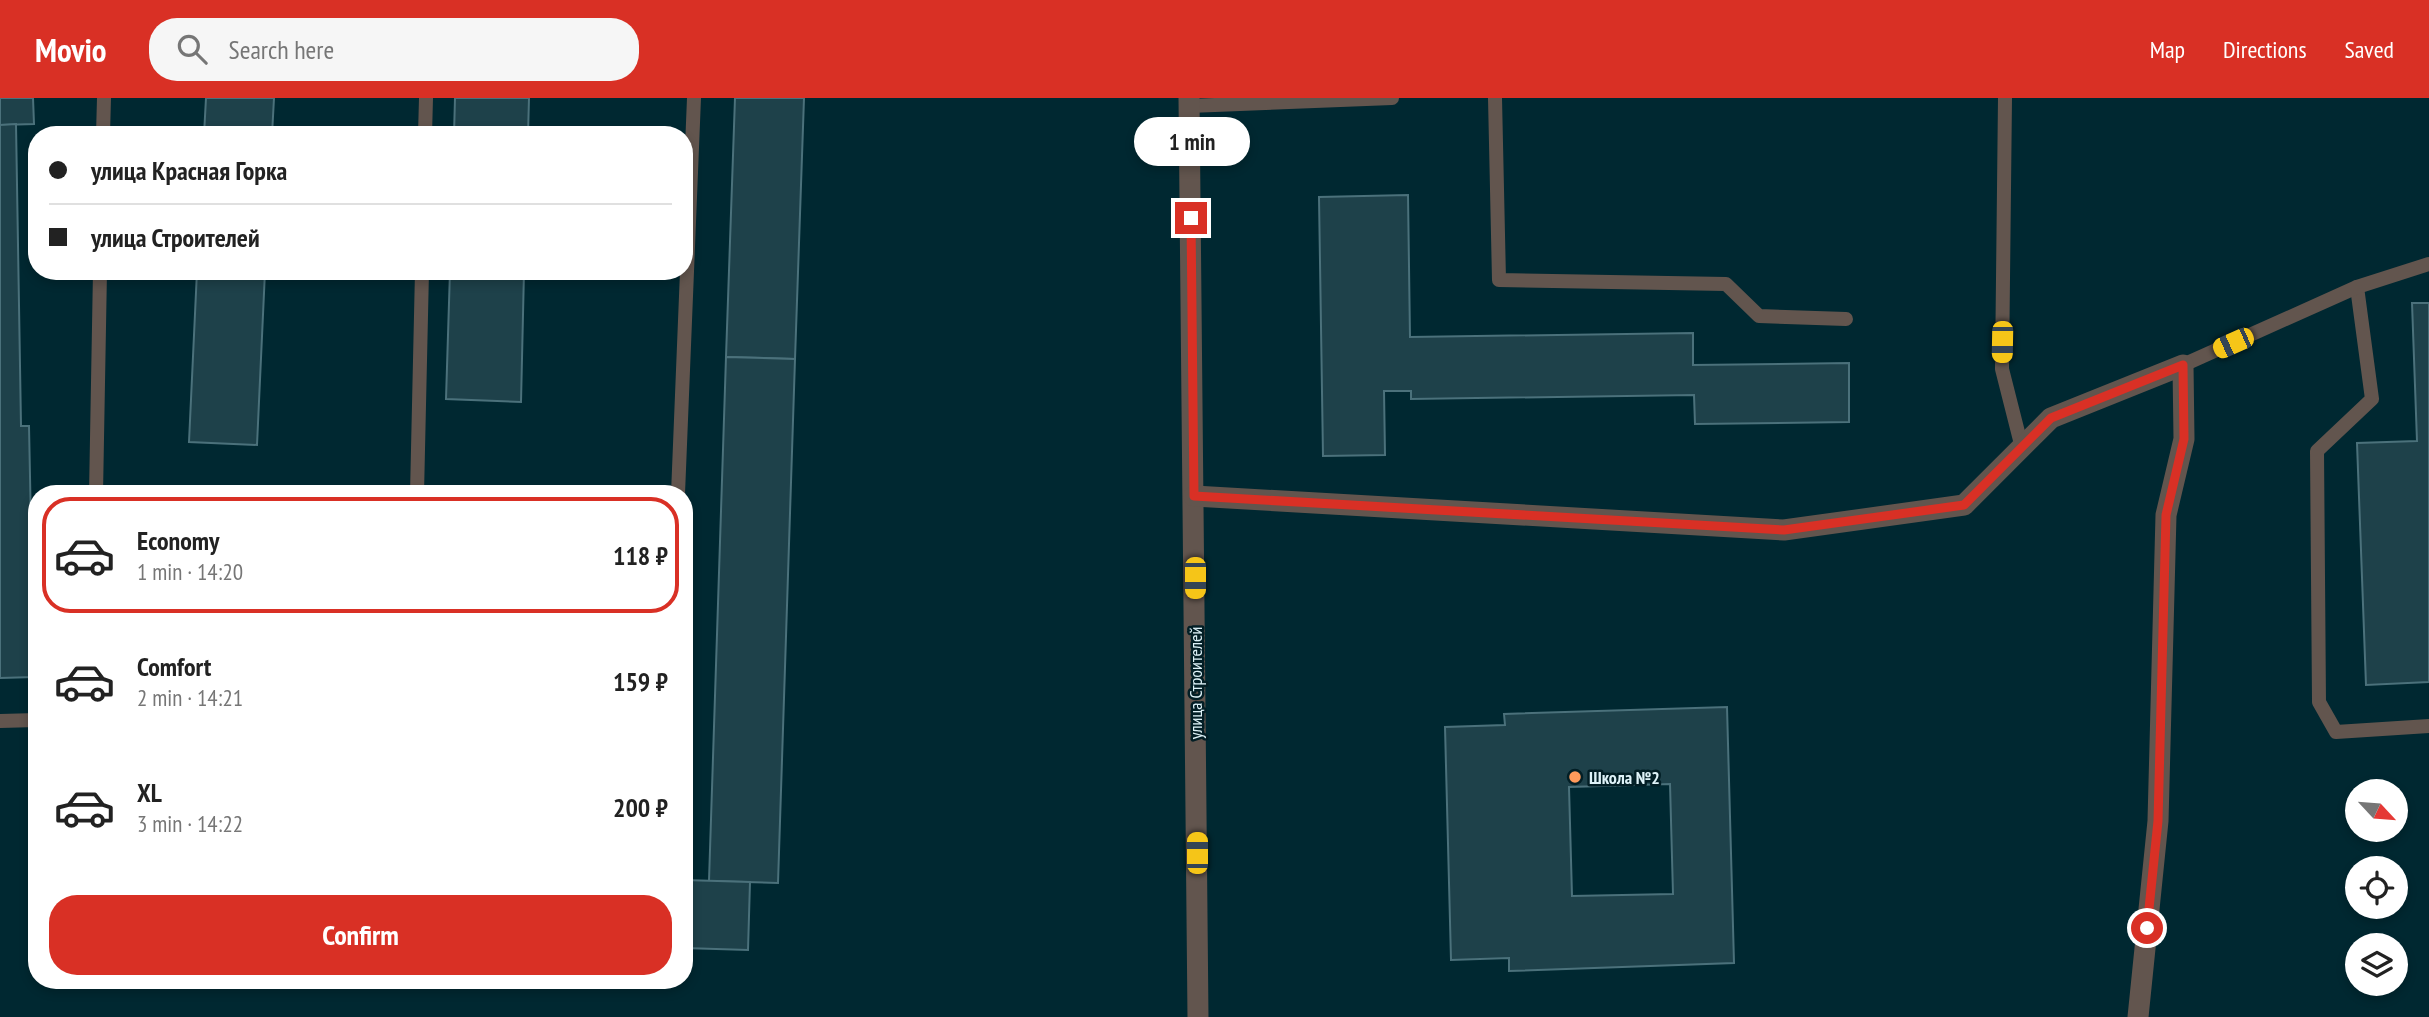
<!DOCTYPE html>
<html lang="en">
<head>
<meta charset="utf-8">
<style>
	body { margin:0; font-family:"PT Sans Narrow",sans-serif; background:#f6f6f6; color:#222; height:100vh; display:flex; flex-direction:column; font-size:26px; white-space:nowrap }
	* { box-sizing:border-box; margin:0 }
	p { font-size:23px; color:#767676 }
	.icon { flex:none; width:38px; height:38px; fill:none; stroke:currentColor; stroke-width:2; stroke-linecap:round; stroke-linejoin:round }
	.map { position:relative; flex:1; overflow:hidden }
	.sheet { position:absolute; left:28px; top:387px; width:665px; height:504px; display:flex; flex-direction:column; background:#fff; border-radius:28px; box-shadow:0 4px 10px #0003 }
	.sheet>* { flex:none }
	.banner { position:absolute; left:28px; top:28px; width:665px; height:154px; border-radius:28px; box-shadow:0 4px 10px #0003; display:grid; align-content:center; height:154px; padding:0 21px; background:#fff }
	.needle { width:46px; rotate:116deg }
	.controls { position:absolute; left:2345px; top:681px; display:grid; gap:14px }
	.controls a { display:grid; place-items:center; width:63px; height:63px; border-radius:50%; background:#fff; box-shadow:0 4px 10px #0003; font-size:35px }
	.end { position:absolute; width:32px; height:32px; margin:-16px; border:9px solid #d93025; background:#fff; box-shadow:0 0 0 4px #fff }
	.from { border-radius:50% }
	.bubble { position:absolute; height:49px; border-radius:24px; background:#fff; box-shadow:0 4px 10px #0003; font-size:23px; font-weight:800; line-height:49px; text-align:center }
	.car { position:absolute; width:21px; height:42px; margin:-21px -10px; border-radius:9px; box-shadow:0 0 5px 2px #0007; background:linear-gradient(#f5c518 24%,#345 0 40%,#f5c518 0 76%,#345 0 86%,#f5c518 0) }
	.banner b { display:flex; align-items:center; gap:24px; height:66px; font-size:26px }
	.banner b+b { border-top:2px solid #e0e0e0 }
	.banner i { width:18px; height:18px; background:#222 }
	ul { padding:12px 0 0; list-style:none }
	li { display:flex; align-items:center; gap:21px; height:116px; margin:0 14px 10px; padding:0 7px; border:4px solid transparent; border-radius:28px }
	li div { flex:1 }
	li b { display:block; font-size:26px }
	li em { font-style:normal; font-weight:800 }
	li.current { border-color:#d93025 }
	li>.icon { width:63px; height:63px; stroke-width:1.5 }
	.action { display:flex; gap:14px; margin-top:auto; padding:14px 21px }
	.action a { flex:1; height:80px; border-radius:28px; background:#d93025; color:#fff; font-size:28px; font-weight:800; line-height:80px; text-align:center }
	header { display:flex; align-items:center; gap:42px; box-sizing:border-box; height:98px; padding:0 35px; background:#d93025; color:#fff }
	header strong { font-size:33px }
	nav { display:flex; gap:38px; margin-inline-start:auto; font-size:24px }
	.search { width:490px; height:63px; background:#f6f6f6; display:flex; align-items:center; gap:18px; box-sizing:border-box; padding:0 24px; border-radius:28px; color:#767676; font-size:26px }
	.map>svg:first-child { display:block }
	.building { fill:#1e414a; stroke:#4b717b; stroke-width:2; fill-rule:evenodd }
	.lines { fill:none; stroke-linecap:round; stroke-linejoin:round }
	.service { stroke:#62554e; stroke-width:14 }
	.minor { stroke:#62554e; stroke-width:21 }
	.route { stroke:#d93025; stroke-width:9 }
	.poi-dot { fill:#ff9a5b; stroke:#021e25; stroke-width:2.5 }
	.labels { text-anchor:middle; dominant-baseline:central; stroke-width:5; stroke-linejoin:round; paint-order:stroke }
	.street-label { font-size:18px; fill:#def2f8; stroke:#021e25 }
	.poi-label { font-size:18px; font-weight:bold; fill:#def2f8; stroke:#021e25; text-anchor:start }
</style>
</head>
<body>
<header>
<strong>Movio</strong>
<div class="search"><svg class="icon" aria-label="search" viewBox="0 0 24 24"><circle cx="10" cy="10" r="6"/><path d="M15 15l6 6"/></svg>Search here</div>
<nav><a>Map</a><a>Directions</a><a>Saved</a></nav>
</header>
<div class="map">
<svg width="2429" height="919" viewBox="0 0 2429 919">
	<rect width="100%" height="100%" fill="#002831"/>
	<g class="building">
		<path d="M0 0H33L34 26 0 27Z"/>
		<path d="M206 0H274L272 37H204Z"/>
		<path d="M455 0H529L528 37H454Z"/>
		<path d="M735 0H804L795 261 726 259Z"/>
		<path d="M16 26 21 328H29L34 579 0 580V27Z"/>
		<path d="M1408 97 1410 239 1693 235V267L1849 265V324L1695 326 1694 297 1411 301V293H1384L1385 357 1323 358 1319 99Z"/>
		<path d="M197 173H265L257 347 189 344Z"/>
		<path d="M450 173H524L521 304 446 301Z"/>
		<path d="M2412 205H2429V584L2366 587 2357 345 2417 343Z"/>
		<path d="M726 259 795 261 778 785 709 783Z"/>
		<path d="M1727 609 1734 865 1509 873V860L1451 862 1445 629 1505 627 1504 616ZM1670 686 1673 796 1572 798 1569 689Z"/>
		<path d="M684 782 750 784 748 852 684 850Z"/>
	</g>
	<g class="lines">
		<g class="service">
			<path d="M1495 0 1499 182 1726 186 1759 218 1846 221"/>
			<path d="M2005 0 2002 271 2022 350"/>
			<path d="M1189 8 1392 0"/>
			<path d="M103 37 104 0"/>
			<path d="M425 37 426 0"/>
			<path d="M2357 189 2372 301 2317 353 2319 604 2336 634 2429 628"/>
			<path d="M2183 267 2357 189 2429 166"/>
			<path d="M96 396 100 173"/>
			<path d="M417 396 422 173"/>
			<path d="M678 396 694 0"/>
			<path d="M0 623 37 622"/>
		</g>
		<g class="minor">
			<path d="M1189 0 1198 919"/>
			<path d="M1194 398 1784 432 1964 407 2051 320 2183 267 2184 341 2166 417 2158 723 2138 919"/>
		</g>
	</g>
	<g class="lines">
		<path class="route" d="M1191 120 1194 398 1784 432 1964 407 2051 320 2183 267 2184 341 2166 417 2158 723 2147 830"/>
	</g>
	<circle class="poi-dot" cx="1575" cy="679" r="7"/>
	<g class="labels">
		<g class="street-label">
			<text transform="translate(1195 585) rotate(-90)">улица Строителей</text>
		</g>
		<g class="poi-label">
			<text x="1589" y="679">Школа №2</text>
		</g>
	</g>
</svg>
<div class="controls">
<a><svg class="needle" viewBox="-14 -14 28 28"><path d="M0-13l5 13h-10z" fill="#e53935"/><path d="M0 13l5-13h-10z" fill="#767676"/></svg></a>
<a><svg class="icon" aria-label="locate" viewBox="0 0 24 24"><circle cx="12" cy="12" r="6"/><path d="M12 2v4M12 18v4M2 12h4M18 12h4"/></svg></a>
<a><svg class="icon" aria-label="layers" viewBox="0 0 24 24"><path d="M12 4l9 5-9 5-9-5zM3 14l9 5 9-5"/></svg></a>
</div>
<i class="end from" style="left:2147px;top:830px"></i>
<i class="end" style="left:1191px;top:120px"></i>
<div class="bubble" style="left:1134px;top:19px;width:116px">1 min</div>
<i class="car" style="left:2002px;top:244px;rotate:181deg"></i>
<i class="car" style="left:2233px;top:245px;rotate:246deg"></i>
<i class="car" style="left:1195px;top:480px;rotate:180deg"></i>
<i class="car" style="left:1197px;top:755px;rotate:0deg"></i>
<div class="banner">
<b><i class="from"></i>улица Красная Горка</b>
<b><i></i>улица Строителей</b>
</div>
<section class="sheet">
<ul>
<li class="current"><svg class="icon" aria-label="car" viewBox="0 0 24 24"><path d="M5 17H2v-5l4-1 3-4h7l3 4 3 1v5h-3M9 17h6M6 11h13"/><circle cx="7" cy="17" r="2"/><circle cx="17" cy="17" r="2"/></svg><div><b>Economy</b><p>1 min · 14:20</p></div><em>118 ₽</em></li>
<li><svg class="icon" aria-label="car" viewBox="0 0 24 24"><path d="M5 17H2v-5l4-1 3-4h7l3 4 3 1v5h-3M9 17h6M6 11h13"/><circle cx="7" cy="17" r="2"/><circle cx="17" cy="17" r="2"/></svg><div><b>Comfort</b><p>2 min · 14:21</p></div><em>159 ₽</em></li>
<li><svg class="icon" aria-label="car" viewBox="0 0 24 24"><path d="M5 17H2v-5l4-1 3-4h7l3 4 3 1v5h-3M9 17h6M6 11h13"/><circle cx="7" cy="17" r="2"/><circle cx="17" cy="17" r="2"/></svg><div><b>XL</b><p>3 min · 14:22</p></div><em>200 ₽</em></li>
</ul>
<div class="action"><a>Confirm</a></div>
</section>
</div>
</body>
</html>
